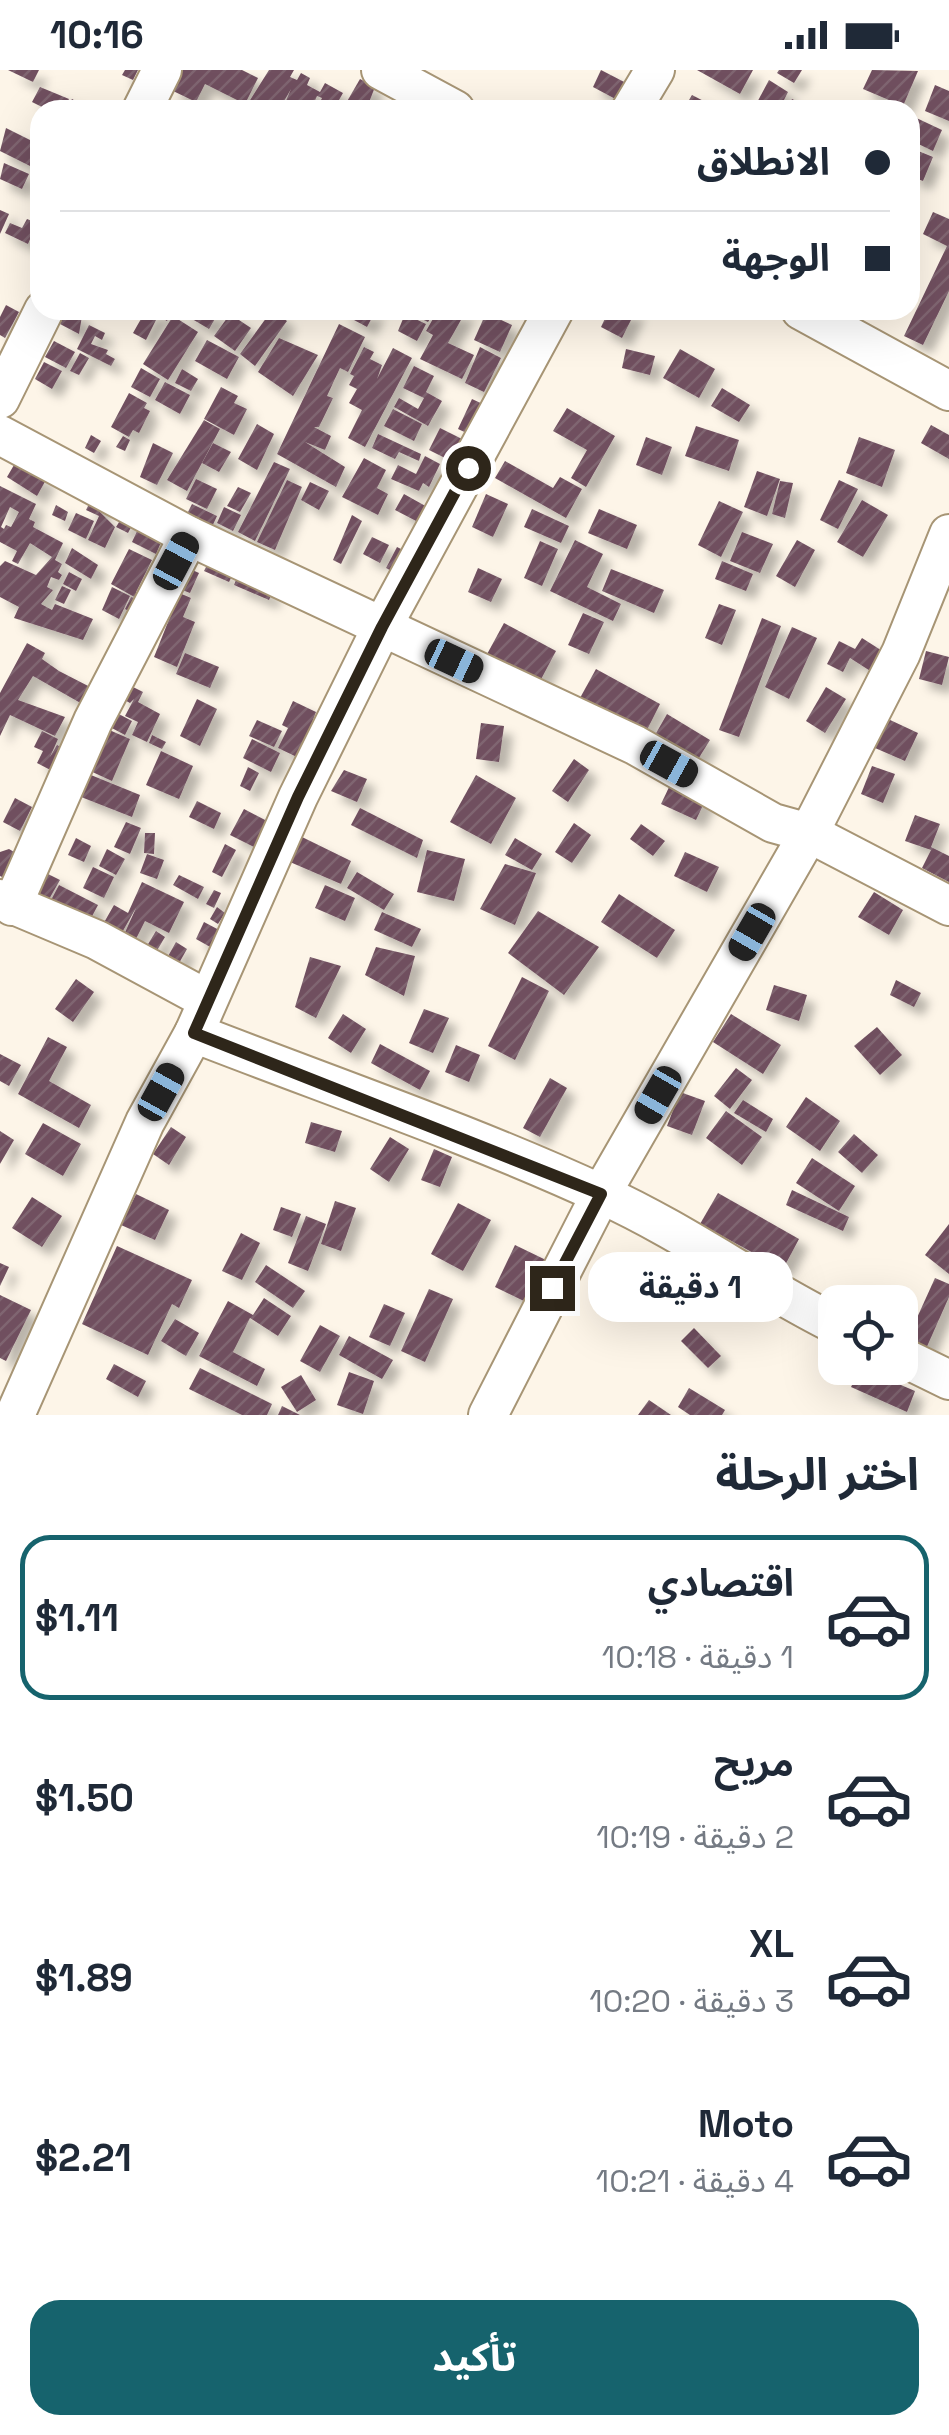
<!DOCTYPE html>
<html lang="ar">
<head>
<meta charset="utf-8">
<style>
	body { margin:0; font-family:"Space Grotesk","Noto Sans Arabic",sans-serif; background:#f6f6f7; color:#1f2937; direction:rtl; height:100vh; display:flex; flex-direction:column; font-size:38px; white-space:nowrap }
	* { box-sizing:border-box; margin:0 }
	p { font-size:32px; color:#747a83 }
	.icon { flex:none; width:55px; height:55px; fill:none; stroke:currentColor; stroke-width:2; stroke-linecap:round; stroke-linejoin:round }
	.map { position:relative; height:1345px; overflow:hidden; direction:ltr }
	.sheet { display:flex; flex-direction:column; background:#fff; flex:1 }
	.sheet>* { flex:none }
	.guide { position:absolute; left:30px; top:30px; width:890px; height:220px; border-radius:30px; box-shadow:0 10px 40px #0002; direction:rtl; display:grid; align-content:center; height:220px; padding:0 30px; background:#fff }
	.tools { position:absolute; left:818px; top:1215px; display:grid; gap:20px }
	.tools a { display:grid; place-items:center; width:100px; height:100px; border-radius:20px; background:#fff; box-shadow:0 10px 40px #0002; font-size:50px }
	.end { position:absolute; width:45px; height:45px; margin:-22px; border:12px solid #2e261a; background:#fff; box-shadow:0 0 0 5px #fff }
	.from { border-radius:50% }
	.bubble { position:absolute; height:70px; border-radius:30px; background:#fff; box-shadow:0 10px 40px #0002; font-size:32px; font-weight:700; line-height:70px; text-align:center; direction:rtl }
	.car { position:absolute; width:30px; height:60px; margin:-30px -15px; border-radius:12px; box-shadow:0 0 8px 2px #0007; background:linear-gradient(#222 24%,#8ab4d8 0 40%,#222 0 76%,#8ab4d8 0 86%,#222 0) }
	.guide b { display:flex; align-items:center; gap:35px; height:95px; font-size:38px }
	.guide b+b { border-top:2px solid #e0e1e3 }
	.guide i { width:25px; height:25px; background:#1f2937 }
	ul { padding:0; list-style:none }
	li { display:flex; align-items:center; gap:30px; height:165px; margin:0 20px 15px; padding:0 10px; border:5px solid transparent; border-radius:30px }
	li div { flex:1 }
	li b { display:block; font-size:38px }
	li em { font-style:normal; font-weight:700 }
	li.on { border-color:#16636d }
	li>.icon { width:90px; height:90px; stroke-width:1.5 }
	h2 { padding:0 30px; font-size:45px; line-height:120px }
	.primary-button { display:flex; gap:20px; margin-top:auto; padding:20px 30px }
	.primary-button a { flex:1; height:115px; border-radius:30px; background:#16636d; color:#fff; font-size:40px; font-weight:700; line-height:115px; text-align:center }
	.status { display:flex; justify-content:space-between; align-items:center; height:70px; padding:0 50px; background:#fff; direction:ltr }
	.status svg { height:28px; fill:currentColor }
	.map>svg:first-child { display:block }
	.building { fill:url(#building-hatch); fill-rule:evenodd; filter:url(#shadow) }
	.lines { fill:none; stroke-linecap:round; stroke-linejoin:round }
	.minor-casing { stroke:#a79575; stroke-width:42 }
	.minor { stroke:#fff; stroke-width:38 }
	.route { stroke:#2e261a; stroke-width:12 }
</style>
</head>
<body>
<div class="status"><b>10:16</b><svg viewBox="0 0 49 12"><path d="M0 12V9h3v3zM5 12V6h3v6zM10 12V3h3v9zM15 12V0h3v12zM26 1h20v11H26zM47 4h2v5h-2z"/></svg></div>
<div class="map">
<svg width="949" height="1345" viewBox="0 0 949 1345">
	<defs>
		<pattern id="building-hatch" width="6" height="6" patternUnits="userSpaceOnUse" patternTransform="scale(2.5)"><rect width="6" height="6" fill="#6f4f5f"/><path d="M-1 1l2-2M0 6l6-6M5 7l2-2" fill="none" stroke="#7f6571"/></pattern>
		<filter id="shadow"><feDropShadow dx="9" dy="9" stdDeviation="5" flood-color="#0004"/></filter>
	</defs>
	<rect width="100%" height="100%" fill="#fdf5e8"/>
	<g class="building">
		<path d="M8 0H39L33 12Z"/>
		<path d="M125 0H138L133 10 122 5Z"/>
		<path d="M181 0H242L258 8 245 34 205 14 196 32 171 20Z"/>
		<path d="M269 0H294L290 7 297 10 301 3 310 8 307 15 320 22 325 13 343 23 335 37 341 40H316L322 28 317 26 311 40H282L291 19 279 40 247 35Z"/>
		<path d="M601 0 630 15 621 32 593 17Z"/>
		<path d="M697 0H753L740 24Z"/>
		<path d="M779 0H802L794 13 777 3Z"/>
		<path d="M872 0 918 1 903 36 863 19Z"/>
		<path d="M360 9 375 17 366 40H342Z"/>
		<path d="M769 10 788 22 779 40H753Z"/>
		<path d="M935 15 949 21V51L925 41Z"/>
		<path d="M40 17 69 29 63 40H48L32 32Z"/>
		<path d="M692 25 721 40H683Z"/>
		<path d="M72 29 92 40H66Z"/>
		<path d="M792 29 809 37 808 40H787Z"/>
		<path d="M910 45 942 60 933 81 910 70Z"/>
		<path d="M6 58 40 75V101L0 81Z"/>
		<path d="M911 78 933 87 923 111 910 106Z"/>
		<path d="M4 93 29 104 22 119 0 109Z"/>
		<path d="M0 140 9 144 0 164Z"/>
		<path d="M933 142 949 149V221L923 275 904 266 947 176 923 164Z"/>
		<path d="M27 149 37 153 28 174 5 163 10 153 22 158Z"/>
		<path d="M6 235 19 242 5 268 0 265V247Z"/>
		<path d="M67 240 82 246 79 264 60 254Z"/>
		<path d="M146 240H173L167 251 158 246 146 270 133 263Z"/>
		<path d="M177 240H215L219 242 209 259Z"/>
		<path d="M272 240 287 251 255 296 240 284Z"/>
		<path d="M343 240H376L367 257 341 243Z"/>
		<path d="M402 240H436L428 252Z"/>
		<path d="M438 240 466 241 448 273 474 285 462 309 420 289 433 265 426 261Z"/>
		<path d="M609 240H636L622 268 601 257Z"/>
		<path d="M486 243 512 255 500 282 474 270Z"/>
		<path d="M230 244 251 258 235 281 214 266Z"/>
		<path d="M405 244 426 254 417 271 398 261Z"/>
		<path d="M173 246 198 262 168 310 143 294Z"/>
		<path d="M339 254 365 267 348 302 340 298 327 326 333 328 319 357H314L331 366 325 380 305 372 345 397 336 417 277 384Z"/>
		<path d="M89 255 105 263 102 270 95 266 91 274 108 280 106 284 115 289 111 296 77 279Z"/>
		<path d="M279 268 318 285 293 326 258 302Z"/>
		<path d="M207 270 239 287 227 309 195 291Z"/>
		<path d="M54 271 75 282 66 298 45 287Z"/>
		<path d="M364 277 374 282 370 289 382 295 377 309 393 278 412 288 365 377 348 368 362 340 349 333 357 319 349 315 354 306 350 304Z"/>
		<path d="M480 277 501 288 484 322 465 313Z"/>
		<path d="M626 279 655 286 650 305 622 298Z"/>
		<path d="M680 279 715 299 699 328 663 308Z"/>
		<path d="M80 283 89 288 79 305 70 301Z"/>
		<path d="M44 292 62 301 52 319 35 309Z"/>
		<path d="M414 296 434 306 426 322 442 331 428 356 394 337 399 328 418 339 424 328 403 318Z"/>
		<path d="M141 298 160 309 150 327 131 317Z"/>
		<path d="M182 299 198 309 191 321 175 313Z"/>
		<path d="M165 312 190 325 180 344 155 330Z"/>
		<path d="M221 317 238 326 234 333 247 339 234 365 204 349Z"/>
		<path d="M722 318 750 335 739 352 711 336Z"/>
		<path d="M129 323 147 333 144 338 150 341 139 363 133 360 129 367 111 357Z"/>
		<path d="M472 329 487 336 473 366 458 359Z"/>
		<path d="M567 338 615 366 586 417 571 408 587 380 553 361Z"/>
		<path d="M393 339 422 354 414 371 384 356Z"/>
		<path d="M204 350 220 359 187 421 167 410Z"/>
		<path d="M257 354 274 364 257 400 238 389Z"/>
		<path d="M931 355 949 365V389L921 373Z"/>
		<path d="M696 356 739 370 729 401 685 386Z"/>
		<path d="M440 358 462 369 451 391 429 380Z"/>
		<path d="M378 364 421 384 419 391 399 382 395 389 372 378Z"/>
		<path d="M91 365 101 371 94 383 85 378Z"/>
		<path d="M123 366 130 370 125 381 116 377Z"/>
		<path d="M646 367 672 377 662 405 636 395Z"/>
		<path d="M859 367 895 380 882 417 846 403Z"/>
		<path d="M153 373 173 383 157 415 140 407Z"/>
		<path d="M213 373 231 382 219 402 202 393Z"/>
		<path d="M425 386 440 394 429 417 423 413 419 421 391 409 398 395 416 404Z"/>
		<path d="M364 388 386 400 377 418 388 424 378 445 342 427Z"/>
		<path d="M505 391 553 418 560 407 582 419 566 448 495 408Z"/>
		<path d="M274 392 290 399 255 471 238 462Z"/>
		<path d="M14 395 47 408 37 426 7 407Z"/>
		<path d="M757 401 780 409 767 446 744 437Z"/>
		<path d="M196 409 217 419 207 439 186 429Z"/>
		<path d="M287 410 302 417 275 480 257 472Z"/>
		<path d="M839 410 858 419 838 459 820 450Z"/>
		<path d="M780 411 793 413 785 448 772 444Z"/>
		<path d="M310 412 329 421 319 440 301 430Z"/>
		<path d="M0 416 36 434 29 449 35 452 33 457 63 473 55 490 62 494 58 502 62 505 59 510 51 507 47 517 53 520 41 534 52 540 55 534 93 549 83 570 14 548 19 537 0 527V496L5 491 36 505 52 487 19 466 30 473 18 494 12 491 17 481 0 472ZM10 437 19 442 11 457 6 455 4 459 1 457Z"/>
		<path d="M238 417 251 423 240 442 227 436Z"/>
		<path d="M94 424 106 429 100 442 115 457 105 478 88 470 99 446 86 440Z"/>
		<path d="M404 424 429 438 420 453 395 440Z"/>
		<path d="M486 424 508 434 493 467 472 457Z"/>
		<path d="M862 430 888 445 863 487 837 472Z"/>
		<path d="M719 431 743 442 721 487 698 475Z"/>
		<path d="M192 434 217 446 210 461 185 448Z"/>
		<path d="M56 435 68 442 65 451 52 445Z"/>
		<path d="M224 437 241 445 233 461 217 453Z"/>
		<path d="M532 439 569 456 561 473 524 457Z"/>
		<path d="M599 439 637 455 627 479 588 463Z"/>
		<path d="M76 443 94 451 86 469 68 460Z"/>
		<path d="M124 444 135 450 128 463 116 457Z"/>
		<path d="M352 445 362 451 341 494 333 490Z"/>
		<path d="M138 459 162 470 156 484 132 472Z"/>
		<path d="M742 462 773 474 760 503 730 491Z"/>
		<path d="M372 467 389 475 380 493 363 484Z"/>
		<path d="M575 470 603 484 587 517 621 534 613 551 550 521Z"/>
		<path d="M797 470 815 480 795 517 776 506Z"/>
		<path d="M540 471 558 479 542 516 524 508Z"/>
		<path d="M397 477 409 483 397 504 386 498Z"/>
		<path d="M72 478 98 495 91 509 65 493Z"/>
		<path d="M129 479 152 490 136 522 147 527 138 546 125 539 131 527 138 529 111 514Z"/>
		<path d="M722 491 753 504 746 521 715 509Z"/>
		<path d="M181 495 199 503 190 523 172 516Z"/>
		<path d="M207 495 233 504 229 512 204 501Z"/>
		<path d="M478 498 502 509 491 532 468 522Z"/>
		<path d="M611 499 664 520 654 543 602 521Z"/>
		<path d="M69 502 82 509 76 521 63 514Z"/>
		<path d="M238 505 273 521 269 530 234 515Z"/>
		<path d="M62 516 71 520 64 534 55 530Z"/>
		<path d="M112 517 130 526 119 549 102 540Z"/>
		<path d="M170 519 191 528 183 547 195 552 177 597 154 587 172 542 167 550 158 547Z"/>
		<path d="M719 534 736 540 722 575 705 568Z"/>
		<path d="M583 543 604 552 589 584 568 575Z"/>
		<path d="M762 548 781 556 739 667 719 660Z"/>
		<path d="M504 553 556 581 538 615 486 586Z"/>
		<path d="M792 557 817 568 789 629 765 617Z"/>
		<path d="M862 568 887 584 875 604 850 588 843 602 827 594 839 571 855 579Z"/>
		<path d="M27 573 45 583 42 589 59 601 94 619 84 635 33 606 18 630 65 647 55 666 10 645 0 666V623Z"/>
		<path d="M926 581 949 587 942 615 919 609Z"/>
		<path d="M185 583 219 597 210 618 176 604Z"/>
		<path d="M596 599 660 634 645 664 580 628Z"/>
		<path d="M127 614 143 622 138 632 160 644 147 672 132 665 138 652 125 646 134 629 130 633 119 627Z"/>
		<path d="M826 617 846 629 825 663 806 651Z"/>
		<path d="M197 629 217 639 200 676 180 666Z"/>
		<path d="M293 631 316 642 299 688 278 678 288 658 282 655Z"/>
		<path d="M115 642 132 651 125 665 108 656Z"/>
		<path d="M667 644 710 670 697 691 655 665Z"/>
		<path d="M888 649 918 663 905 691 875 678Z"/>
		<path d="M257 650 282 661 274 677 249 666Z"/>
		<path d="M481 653 504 656 499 692 476 689Z"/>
		<path d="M107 659 130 669 112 711 88 700Z"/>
		<path d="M42 661 58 669 50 687 57 675 67 680 60 705 37 693 43 681 34 677Z"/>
		<path d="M152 665 166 672 162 679 149 673Z"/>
		<path d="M252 669 280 683 271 702 243 688Z"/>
		<path d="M161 681 193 696 179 729 146 715Z"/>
		<path d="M574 689 589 700 568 732 552 721Z"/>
		<path d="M872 696 895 704 883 733 861 724Z"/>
		<path d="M248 697 259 703 250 721 240 716Z"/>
		<path d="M344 700 367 709 357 732 331 721Z"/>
		<path d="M86 703 140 725 132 747 76 725Z"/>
		<path d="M476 705 516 728 491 774 450 752Z"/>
		<path d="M672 711 707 727 696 750 661 734Z"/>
		<path d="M15 728 32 737 20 761 3 752Z"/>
		<path d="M197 731 221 743 214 759 189 747Z"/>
		<path d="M360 738 423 770 417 788 351 755Z"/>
		<path d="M244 739 267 751 254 777 230 765Z"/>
		<path d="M915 745 940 754 931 777 949 786V812L922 798 931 780 905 771Z"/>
		<path d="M126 752 141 758 130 784 114 777Z"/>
		<path d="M574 753 591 765 572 793 555 782Z"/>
		<path d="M641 754 665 771 653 786 630 769Z"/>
		<path d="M145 763H155L154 784 144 783Z"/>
		<path d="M302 767 351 791 341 814 290 792Z"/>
		<path d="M76 768 91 776 84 792 68 785Z"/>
		<path d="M515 768 542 784 532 800 505 785Z"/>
		<path d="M225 774 236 780 222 807 212 802Z"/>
		<path d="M9 779 19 785 14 813 0 806V782Z"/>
		<path d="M107 779 125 789 116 805 99 796Z"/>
		<path d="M427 780 465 789 454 831 417 822Z"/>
		<path d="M685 782 719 797 707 822 674 806Z"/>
		<path d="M147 784 164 790 157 809 140 803Z"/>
		<path d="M505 794 536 803 515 855 480 839Z"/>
		<path d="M93 797 114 807 104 828 83 818Z"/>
		<path d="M44 802 60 810 48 831 33 822Z"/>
		<path d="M357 802 394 824 384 840 347 818Z"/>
		<path d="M179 805 204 817 198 829 173 815Z"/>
		<path d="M142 812 184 832 169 863 145 851 134 873 123 867 136 838 120 866 102 856 114 835 128 843Z"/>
		<path d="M59 815 98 835 89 852 50 832Z"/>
		<path d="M325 815 355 828 345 851 315 838Z"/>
		<path d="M214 820 221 823 214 838 206 834Z"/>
		<path d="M874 822 903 840 889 865 858 847Z"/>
		<path d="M619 824 675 860 657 888 601 852Z"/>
		<path d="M217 837 225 843 218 854 210 849Z"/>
		<path d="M538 841 599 877 564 925 508 883Z"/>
		<path d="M382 842 421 859 412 877 374 860Z"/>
		<path d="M204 852 221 861 212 878 196 869Z"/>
		<path d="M156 861 165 867 155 884 145 879Z"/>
		<path d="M176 872 187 879 178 895 167 888Z"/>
		<path d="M376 877 415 886 404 926 365 905Z"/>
		<path d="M310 887 341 896 316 948 295 937Z"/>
		<path d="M522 907 549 921 515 990 488 976Z"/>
		<path d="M76 909 94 922 73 952 55 939Z"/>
		<path d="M896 910 921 923 914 937 890 925Z"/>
		<path d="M774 915 807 925 799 951 766 940Z"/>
		<path d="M424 939 449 948 433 983 409 973Z"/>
		<path d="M343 944 366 959 351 983 328 968Z"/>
		<path d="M731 944 781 975 763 1004 713 972Z"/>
		<path d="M877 957 902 985 880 1005 854 976Z"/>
		<path d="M48 967 67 977 49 1011 91 1035 79 1058 18 1024Z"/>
		<path d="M380 974 430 1001 420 1020 371 993Z"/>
		<path d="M456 975 480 985 469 1012 445 1002Z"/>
		<path d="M0 984 21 995 9 1016 0 1011Z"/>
		<path d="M736 998 752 1010 730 1039 714 1026Z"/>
		<path d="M550 1008 567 1018 540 1067 523 1058Z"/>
		<path d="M680 1022 705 1031 692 1065 667 1056Z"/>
		<path d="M806 1027 840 1051 820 1081 786 1057Z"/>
		<path d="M743 1030 773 1049 766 1062 734 1043Z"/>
		<path d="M726 1041 762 1067 742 1095 706 1068Z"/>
		<path d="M311 1052 342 1061 335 1082 305 1073Z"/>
		<path d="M43 1053 81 1074 63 1106 25 1084Z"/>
		<path d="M171 1057 186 1067 169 1095 153 1084Z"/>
		<path d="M0 1061 14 1070 0 1094Z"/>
		<path d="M854 1064 878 1085 862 1103 838 1082Z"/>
		<path d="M390 1067 409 1079 389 1112 370 1099Z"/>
		<path d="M434 1079 452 1087 440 1117 421 1110Z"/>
		<path d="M812 1088 855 1116 839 1141 796 1113Z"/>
		<path d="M792 1120 849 1147 843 1161 786 1135Z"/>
		<path d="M718 1123 799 1169 783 1199 700 1154Z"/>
		<path d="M136 1124 169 1140 155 1170 121 1155Z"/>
		<path d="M32 1127 62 1146 42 1177 12 1158Z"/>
		<path d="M335 1131 356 1138 341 1181 321 1174Z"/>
		<path d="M458 1133 491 1150 463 1201 431 1184Z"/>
		<path d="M281 1137 301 1144 292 1167 273 1160Z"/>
		<path d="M306 1146 326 1154 308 1201 288 1193Z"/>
		<path d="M949 1154V1204L925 1185Z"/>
		<path d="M241 1163 260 1173 242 1210 222 1201Z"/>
		<path d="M515 1175 548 1191 528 1233 495 1217Z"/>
		<path d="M117 1176 192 1210 179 1238 172 1234 148 1285 82 1254Z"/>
		<path d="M0 1193 9 1197 0 1216Z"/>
		<path d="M266 1195 305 1221 293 1238 255 1212Z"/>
		<path d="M935 1208 949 1214V1227L925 1281 906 1272Z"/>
		<path d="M429 1219 453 1229 425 1292 401 1281Z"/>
		<path d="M0 1225 31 1240 6 1291 0 1288Z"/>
		<path d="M264 1228 291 1246 278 1266 250 1248 233 1282 265 1299 257 1316 199 1286 228 1231 253 1245Z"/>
		<path d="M384 1234 405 1243 390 1276 369 1267Z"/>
		<path d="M175 1249 199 1263 186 1286 161 1271Z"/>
		<path d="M320 1255 340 1266 320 1302 300 1291Z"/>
		<path d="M694 1258 721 1286 708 1298 681 1271Z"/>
		<path d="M349 1266 393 1290 382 1309 339 1285Z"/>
		<path d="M114 1294 146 1311 138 1327 106 1309Z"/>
		<path d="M200 1298 272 1334 267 1345H242L189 1319Z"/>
		<path d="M861 1298 915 1321 907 1342 851 1317Z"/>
		<path d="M349 1302 374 1311 363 1344 337 1335Z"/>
		<path d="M301 1305 316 1330 297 1342 281 1317Z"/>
		<path d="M689 1318 725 1340 722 1345H690L678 1337Z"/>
		<path d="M649 1330 671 1345H638Z"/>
		<path d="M282 1336 300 1345H278Z"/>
	</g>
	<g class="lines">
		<g class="minor-casing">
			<g id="minor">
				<path d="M381 0 455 40"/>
				<path d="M142 40 162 0"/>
				<path d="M631 40 655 0"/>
				<path d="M801 240 949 321"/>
				<path d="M0 329 44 240"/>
				<path d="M0 365 189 466 635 675 773 753 809 763 949 836"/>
				<path d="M0 829 97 870 206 929"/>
				<path d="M12 836 93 651 189 466"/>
				<path d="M194 963C330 1016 471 1064 603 1125 684 1162 755 1214 835 1254"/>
				<path d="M900 1286 949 1310"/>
				<path d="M15 1345 145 1052 194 963 298 727 382 557 554 240"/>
				<path d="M488 1345 601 1124 809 763 901 583 949 464"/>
			</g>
		</g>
		<use href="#minor" class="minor"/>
	</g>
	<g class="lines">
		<path class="route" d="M468 398 382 557 298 727 194 963 601 1124 552 1218"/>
	</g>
</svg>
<div class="tools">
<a><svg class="icon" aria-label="locate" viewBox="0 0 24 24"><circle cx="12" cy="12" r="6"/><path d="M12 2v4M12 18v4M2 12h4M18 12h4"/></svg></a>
</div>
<i class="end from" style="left:468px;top:398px"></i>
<i class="end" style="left:552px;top:1218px"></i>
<div class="bubble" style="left:588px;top:1182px;width:205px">1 دقيقة</div>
<i class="car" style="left:176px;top:491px;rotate:28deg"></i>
<i class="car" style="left:454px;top:591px;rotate:115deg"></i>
<i class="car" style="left:669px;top:694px;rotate:119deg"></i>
<i class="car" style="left:752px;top:862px;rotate:210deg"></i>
<i class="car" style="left:161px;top:1022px;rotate:29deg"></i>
<i class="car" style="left:658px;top:1025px;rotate:210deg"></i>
<div class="guide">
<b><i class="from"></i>الانطلاق</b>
<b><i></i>الوجهة</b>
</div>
</div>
<section class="sheet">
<h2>اختر الرحلة</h2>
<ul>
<li class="on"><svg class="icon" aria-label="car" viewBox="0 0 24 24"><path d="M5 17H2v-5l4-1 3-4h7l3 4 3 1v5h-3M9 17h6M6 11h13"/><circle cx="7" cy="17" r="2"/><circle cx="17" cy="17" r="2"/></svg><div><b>اقتصادي</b><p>1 دقيقة · 10:18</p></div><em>$1.11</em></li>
<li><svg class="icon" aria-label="car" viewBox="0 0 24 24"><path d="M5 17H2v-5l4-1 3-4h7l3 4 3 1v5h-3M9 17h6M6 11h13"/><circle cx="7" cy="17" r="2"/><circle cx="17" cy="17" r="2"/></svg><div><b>مريح</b><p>2 دقيقة · 10:19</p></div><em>$1.50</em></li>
<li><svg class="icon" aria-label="car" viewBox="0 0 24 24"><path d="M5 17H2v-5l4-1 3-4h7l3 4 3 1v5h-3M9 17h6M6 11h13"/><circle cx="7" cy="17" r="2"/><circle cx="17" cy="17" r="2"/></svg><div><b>XL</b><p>3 دقيقة · 10:20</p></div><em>$1.89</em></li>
<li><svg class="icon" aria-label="car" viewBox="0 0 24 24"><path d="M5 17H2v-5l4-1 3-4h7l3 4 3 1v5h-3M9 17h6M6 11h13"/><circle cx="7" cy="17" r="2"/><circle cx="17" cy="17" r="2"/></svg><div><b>Moto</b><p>4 دقيقة · 10:21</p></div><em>$2.21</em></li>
</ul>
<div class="primary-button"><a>تأكيد</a></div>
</section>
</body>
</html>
